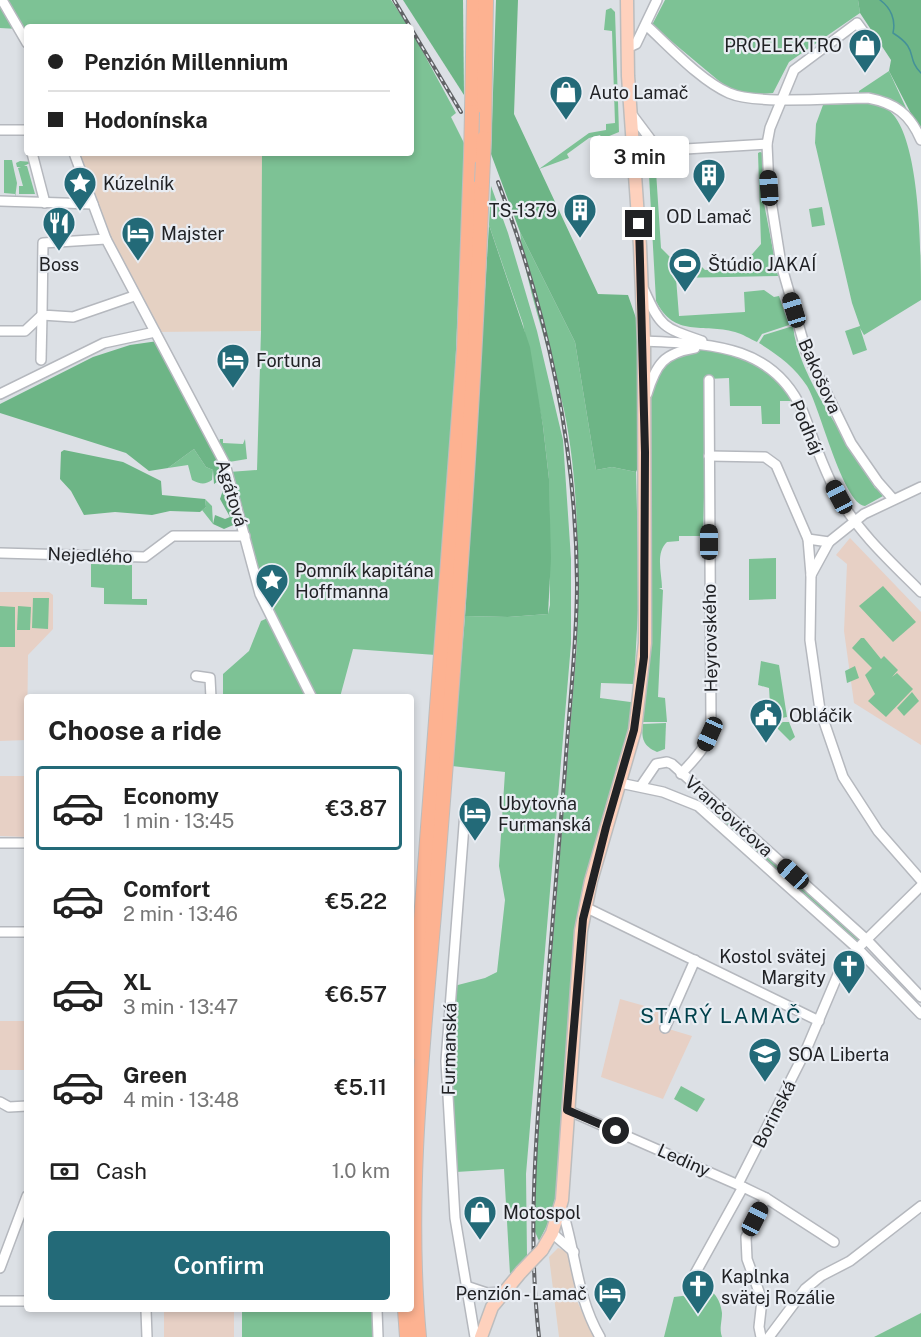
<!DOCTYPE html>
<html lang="en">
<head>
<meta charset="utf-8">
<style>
	body { margin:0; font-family:"Public Sans",sans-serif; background:#f2f2f2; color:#222; height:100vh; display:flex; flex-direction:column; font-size:22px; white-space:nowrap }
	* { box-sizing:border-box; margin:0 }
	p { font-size:20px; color:#767676 }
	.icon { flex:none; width:33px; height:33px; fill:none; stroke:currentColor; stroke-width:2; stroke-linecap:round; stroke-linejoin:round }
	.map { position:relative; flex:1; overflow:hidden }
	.details { position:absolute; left:24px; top:694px; width:390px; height:618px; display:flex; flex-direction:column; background:#fff; border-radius:6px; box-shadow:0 3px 9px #0003 }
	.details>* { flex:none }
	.guide { position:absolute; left:24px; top:24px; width:390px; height:132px; border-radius:6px; box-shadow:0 3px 9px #0003; display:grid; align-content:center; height:132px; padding:0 24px; background:#fff }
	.end { position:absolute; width:27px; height:27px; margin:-14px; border:8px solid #212225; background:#fff; box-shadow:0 0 0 3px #fff }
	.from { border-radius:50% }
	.bubble { position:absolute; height:42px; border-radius:6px; background:#fff; box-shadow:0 3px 9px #0003; font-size:20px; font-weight:600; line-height:42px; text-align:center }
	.car { position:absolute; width:18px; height:36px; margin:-18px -9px; border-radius:8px; box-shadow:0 0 4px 2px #0007; background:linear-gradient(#222 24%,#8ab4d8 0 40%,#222 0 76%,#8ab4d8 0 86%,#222 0) }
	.guide b { display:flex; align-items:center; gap:21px; height:57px; font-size:22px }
	.guide b+b { border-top:2px solid #e0e0e0 }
	.guide i { width:15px; height:15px; background:#222 }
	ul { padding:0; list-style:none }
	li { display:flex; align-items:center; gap:18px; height:84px; margin:0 12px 9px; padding:0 12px; border:3px solid transparent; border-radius:6px }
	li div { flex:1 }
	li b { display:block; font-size:22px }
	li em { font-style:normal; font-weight:600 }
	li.active { border-color:#236a78 }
	li>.icon { width:54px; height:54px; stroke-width:1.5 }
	h2 { padding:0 24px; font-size:27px; line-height:72px }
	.pay { display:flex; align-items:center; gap:15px; height:66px; padding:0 24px; font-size:22px }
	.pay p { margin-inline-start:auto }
	.button { display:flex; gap:12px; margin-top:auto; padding:12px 24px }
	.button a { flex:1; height:69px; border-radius:6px; background:#236a78; color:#fff; font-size:24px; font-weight:600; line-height:69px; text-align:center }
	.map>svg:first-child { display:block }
	.industrial { fill:#e5d1c3 }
	.education { fill:#e7d0c5 }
	.green { fill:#7dc295 }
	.forest { fill:#6db586 }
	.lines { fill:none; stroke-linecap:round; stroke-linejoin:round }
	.stream { stroke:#449198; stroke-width:1.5 }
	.minor-casing { stroke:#b5b8be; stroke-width:12 }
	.major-casing { stroke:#bcbdbe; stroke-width:15 }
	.highway-casing { stroke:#bcbdbe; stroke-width:16 }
	.minor { stroke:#fff; stroke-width:9 }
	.major { stroke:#fed1bd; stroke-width:12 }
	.highway { stroke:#fdb291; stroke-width:14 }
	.rail-casing { stroke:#626467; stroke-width:4 }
	.rail { stroke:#e9edf3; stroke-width:1.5; stroke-dasharray:4.5; stroke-linecap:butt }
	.major-bridge-casing { stroke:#bcbdbe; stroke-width:15; stroke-linecap:butt }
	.highway-bridge-casing { stroke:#bcbdbe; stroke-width:16; stroke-linecap:butt }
	.major-bridge { stroke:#fed1bd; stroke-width:12 }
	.highway-bridge { stroke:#fdb291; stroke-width:14 }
	.route { stroke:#212225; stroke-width:8 }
	.labels { text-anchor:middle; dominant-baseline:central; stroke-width:4.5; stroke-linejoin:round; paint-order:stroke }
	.poi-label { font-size:18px; fill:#212225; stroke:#e9edf3; text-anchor:start }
	.street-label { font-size:18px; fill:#212225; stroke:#e9edf3 }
	.quarter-label { font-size:21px; letter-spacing:1.5px; fill:#00414b; stroke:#e9edf3 }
</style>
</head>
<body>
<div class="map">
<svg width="921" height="1337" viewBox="0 0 921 1337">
	<rect width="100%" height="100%" fill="#dce0e5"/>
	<g class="industrial">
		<path d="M75 153H262L261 331 155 332 135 296Z"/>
		<path d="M558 1248 569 1252 577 1301 594 1337H559L549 1257Z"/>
	</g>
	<g class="education">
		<path d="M850 538 921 612V745L854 703 844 631 847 564 836 555Z"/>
		<path d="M0 592H49L53 595V629L28 655 27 740 0 741Z"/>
		<path d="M0 776H27V837L0 836Z"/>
		<path d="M620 999 666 1012 662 1027 692 1036 663 1099 601 1077Z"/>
		<rect x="0" y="1021" width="27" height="49"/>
		<rect x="164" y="1310" width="70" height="27"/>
	</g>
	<g class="green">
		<path d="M0 0H391L409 27H27V43L18 29 0 28Z"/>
		<path d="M665 0H858L860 13 789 62 773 93 752 95 731 91 652 25Z"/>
		<path d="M611 8 615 12 619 132 602 139 600 135 589 138 567 154 569 158 539 169 589 133 606 130V124L615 123 612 31 604 30 606 10Z"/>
		<path d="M411 30 456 113 451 117 465 145 453 419 436 655 353 649 340 697H223V674L249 651 261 621 270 617 229 472 257 470 261 331 262 153H411Z"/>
		<path d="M889 71 907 110 895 103 859 95V91Z"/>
		<path d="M823 105C842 105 871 100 887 109 921 132 921 254 921 300L864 335 860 328 867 350 853 355 845 331 860 326 852 303 815 143 816 124Z"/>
		<path d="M760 152 763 153 765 191 762 193 778 276 676 278 679 316 745 312 744 292 764 290 774 297 779 296 789 325 762 334 757 342C750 339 743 334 735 332 703 323 674 338 656 301L648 157 655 156 661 248 677 264H699L705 270 720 269 725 263 747 260 761 244 758 153Z"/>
		<path d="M4 160H12L14 170 10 171 14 170 17 183 15 198V194L4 193Z"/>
		<path d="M20 161 32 162 24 166H27L35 194H19V186H23L18 168 21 167H17L16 163Z"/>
		<path d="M491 186 508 233 537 331 563 440 571 559V644L526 1174 527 1256 510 1274 504 1169 456 1172 449 1061 454 986 485 978 497 972 505 900 499 866 505 772 452 766 465 616 508 617 548 614 550 605 549 479 543 426 523 324 489 225Z"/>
		<path d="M822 207 825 225 812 227 809 209Z"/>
		<path d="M520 232 575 342 596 470 612 467 636 472 639 592 634 684 601 683 600 698 638 703 645 402 669 355 713 345 754 357 798 401H780V424H762L761 406H730L729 378 707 379 703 536H679V541L667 542C655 553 662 574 662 588H659L663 590 658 697 665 698 667 722H642L588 893 563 1194 539 1241 533 1227 534 1174 577 644C578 566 580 486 564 410 551 351 526 292 520 232Z"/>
		<path d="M793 326C798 378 850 442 875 488L884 493 883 496 865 506C843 504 820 407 807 386 795 367 778 355 759 343L764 335Z"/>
		<path d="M220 439H223V443L243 444 245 439 247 459 229 462 218 444Z"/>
		<path d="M194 449 206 467 213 470 212 480C205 485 200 484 192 480L188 465 168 468Z"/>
		<path d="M205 499 212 506 213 524 202 510 206 507Z"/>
		<path d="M776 558V599L749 600V559Z"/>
		<path d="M91 564 132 565V599H147V605L104 604V588L91 587Z"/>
		<path d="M883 586 916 622 893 642 859 606Z"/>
		<path d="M33 598H49L48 629 32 628Z"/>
		<path d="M0 606 15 607V647H0Z"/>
		<path d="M18 606 31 607 30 630H17Z"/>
		<path d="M861 638H864L881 659 884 656 898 670 892 677 897 673 913 689 886 717 868 701 875 694 865 675 872 668 852 648Z"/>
		<path d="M761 661 779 665 787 717 771 720 769 688 758 685Z"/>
		<path d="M855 666 859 678 847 683 845 671Z"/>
		<path d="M912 692 919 701 904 716 897 708Z"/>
		<path d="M783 722H789L795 737 790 741 775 726Z"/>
		<path d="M666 723 665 749 657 752C643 746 641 738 643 724Z"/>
		<path d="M707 797 867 940 858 949 698 806Z"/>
		<path d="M681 1086 705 1099 697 1112 674 1099Z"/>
		<path d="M691 1281C708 1286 720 1294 722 1313 722 1322 719 1328 722 1337H664L674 1297 690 1295Z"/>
		<path d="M242 1310H377L378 1337H242Z"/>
		<path d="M921 1313V1337H874Z"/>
	</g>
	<g class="forest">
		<path d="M403 0H463L464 95Z"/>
		<path d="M496 0H518L514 114 598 294 628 295 644 341 645 452 636 472 612 467 596 470 575 342 520 232 491 154Z"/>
		<path d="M858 0H921V133L889 71 891 60 860 13Z"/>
		<path d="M489 225 530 347 543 426 549 479 551 558 548 614 508 617 465 616Z"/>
		<path d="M158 341 221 463 238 523 224 529 213 524 215 515 225 519 230 517 220 499 224 487 221 479 214 484 213 470 206 467 194 449 168 468 149 471 126 453 0 413V404L93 357 130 345Z"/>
		<path d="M64 450 123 462 161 481 162 495 205 499 206 507 200 512 170 511 152 515 115 512 84 515 71 491 60 479 61 452Z"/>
	</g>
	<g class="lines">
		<path class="stream" d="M880 0C891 8 896 20 893 33 920 50 905 57 921 73"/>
		<g class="minor-casing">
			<g id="minor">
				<path d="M2 0 27 43"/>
				<path d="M647 26C670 47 701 81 729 93 756 105 835 98 868 98 895 103 910 114 921 140"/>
				<path d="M873 45 857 23 794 70 770 128 767 144 769 188 781 264 806 351 851 443 878 482 893 499"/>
				<path d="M627 48 636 44 657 0"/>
				<path d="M630 112 654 144"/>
				<path d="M0 130H27"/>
				<path d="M633 141 646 142 669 150 767 144"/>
				<path d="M32 153 45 203"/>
				<path d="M74 153 106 239 225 464 260 594 312 698"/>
				<path d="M0 201 93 204"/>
				<path d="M106 239 43 243 42 315 73 317 134 296"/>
				<path d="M644 290C661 328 664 328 702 341"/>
				<path d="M0 331H25L42 315"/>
				<path d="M644 341C708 344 773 343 803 412 814 440 823 469 838 496 859 533 891 562 921 592"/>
				<path d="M41 360 42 315"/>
				<path d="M0 394 104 343 155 332"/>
				<path d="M647 394C656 364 664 353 695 348"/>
				<path d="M709 456 765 457 776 465 808 539 811 575 810 640 820 710 843 777 878 831 921 880"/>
				<path d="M808 539 829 542 864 514 921 487"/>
				<path d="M0 553 145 557 173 536H245"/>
				<path d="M811 575 829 542"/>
				<path d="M196 676 210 678 211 698"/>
				<path d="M681 774C696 757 709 746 711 723L709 380"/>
				<path d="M620 783 663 792 698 806 858 949 921 1014"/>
				<path d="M641 786 656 764 667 762 672 764 867 940 921 997"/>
				<path d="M465 812 446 1061 455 1218 475 1337"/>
				<path d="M0 843H27"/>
				<path d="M585 907 819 1021"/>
				<path d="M0 932H27"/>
				<path d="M665 1028 695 960"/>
				<path d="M0 1102 9 1107 27 1106"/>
				<path d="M567 1110 743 1187 766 1198 834 1242"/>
				<path d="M738 1184 806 1050 839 972 861 945 921 886"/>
				<path d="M561 1206C576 1251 576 1296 600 1337"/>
				<path d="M552 1233 574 1252"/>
				<path d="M0 1268 27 1196"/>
				<path d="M691 1281 743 1187"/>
				<path d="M466 1286 487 1293 502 1292"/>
				<path d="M0 1301H27"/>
				<path d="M146 1310 147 1337"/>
				<path d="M377 1310 378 1337"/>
				<path d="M761 1337 759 1327 762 1300 747 1259 746 1237 766 1198"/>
				<path d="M769 1337 805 1289 821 1276 850 1261 921 1206"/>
			</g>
		</g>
		<g class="major-casing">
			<g id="major">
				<path d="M542 1250 552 1233 562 1200 581 931 591 881 635 730 645 643 644 341 640 246 628 76 627 0"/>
				<path d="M481 1337 492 1307 521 1272"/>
			</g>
		</g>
		<g class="highway-casing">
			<g id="highway">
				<path d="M472 112 474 0"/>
				<path d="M484 138 486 0"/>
				<path d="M411 1053 464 349 471 157"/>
				<path d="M405 1310 407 1337"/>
				<path d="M419 1337C405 1185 425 1030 437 878 455 646 474 415 482 182"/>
			</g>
		</g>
		<use href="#minor" class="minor"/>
		<use href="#major" class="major"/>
		<use href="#highway" class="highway"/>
		<g class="rail-casing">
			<g id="rail">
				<path d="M394 0 461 112"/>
				<path d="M498 182C547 311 576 445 577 583 577 645 569 708 565 770 557 871 548 972 541 1074 534 1162 529 1249 539 1337"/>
			</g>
		</g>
		<use href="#rail" class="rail"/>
		<g class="major-bridge-casing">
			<path id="major-bridge" d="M521 1272 542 1250"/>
		</g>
		<g class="highway-bridge-casing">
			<g id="highway-bridge">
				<path d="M471 157 472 112"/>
				<path d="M482 182 484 138"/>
			</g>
		</g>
		<use href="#major-bridge" class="major-bridge"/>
		<use href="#highway-bridge" class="highway-bridge"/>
	</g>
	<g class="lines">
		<path class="route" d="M616 1131 567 1110 583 919 606 827 634 730 644 657 645 452 639 224"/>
	</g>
	<defs>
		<g id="shop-pin" transform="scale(1.725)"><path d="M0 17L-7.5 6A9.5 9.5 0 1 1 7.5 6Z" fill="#236a78" stroke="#e9edf3"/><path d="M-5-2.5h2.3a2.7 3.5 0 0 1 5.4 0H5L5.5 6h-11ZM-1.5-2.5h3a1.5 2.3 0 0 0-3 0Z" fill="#fff"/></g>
		<g id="building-pin" transform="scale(1.725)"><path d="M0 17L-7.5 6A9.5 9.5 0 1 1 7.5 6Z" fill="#236a78" stroke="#e9edf3"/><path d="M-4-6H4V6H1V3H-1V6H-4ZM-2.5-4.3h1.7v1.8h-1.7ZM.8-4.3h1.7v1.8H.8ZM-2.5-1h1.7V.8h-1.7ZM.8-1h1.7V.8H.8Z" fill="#fff"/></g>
		<g id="sight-pin" transform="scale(1.725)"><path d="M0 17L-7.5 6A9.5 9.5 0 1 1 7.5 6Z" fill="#236a78" stroke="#e9edf3"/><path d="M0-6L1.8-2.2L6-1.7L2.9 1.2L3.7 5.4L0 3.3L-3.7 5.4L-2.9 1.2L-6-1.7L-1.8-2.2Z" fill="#fff"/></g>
		<g id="restaurant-pin" transform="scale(1.725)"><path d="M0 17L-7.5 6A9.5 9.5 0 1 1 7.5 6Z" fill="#236a78" stroke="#e9edf3"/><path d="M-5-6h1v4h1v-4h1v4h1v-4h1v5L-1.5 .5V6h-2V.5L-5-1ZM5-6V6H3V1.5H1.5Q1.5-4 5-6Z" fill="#fff"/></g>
		<g id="hotel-pin" transform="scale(1.725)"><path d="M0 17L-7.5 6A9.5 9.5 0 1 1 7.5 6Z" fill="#236a78" stroke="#e9edf3"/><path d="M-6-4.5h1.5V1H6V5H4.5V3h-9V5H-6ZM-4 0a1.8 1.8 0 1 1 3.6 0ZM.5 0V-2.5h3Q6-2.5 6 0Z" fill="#fff"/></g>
		<g id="stadium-pin" transform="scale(1.725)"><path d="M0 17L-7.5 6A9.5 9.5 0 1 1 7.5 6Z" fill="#236a78" stroke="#e9edf3"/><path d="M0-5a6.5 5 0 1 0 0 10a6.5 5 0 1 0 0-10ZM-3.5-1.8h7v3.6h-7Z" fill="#fff"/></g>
		<g id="civic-pin" transform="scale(1.725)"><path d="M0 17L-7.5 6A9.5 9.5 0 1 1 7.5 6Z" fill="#236a78" stroke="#e9edf3"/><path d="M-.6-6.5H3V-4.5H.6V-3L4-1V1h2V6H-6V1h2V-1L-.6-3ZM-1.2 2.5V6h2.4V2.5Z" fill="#fff"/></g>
		<g id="church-pin" transform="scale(1.725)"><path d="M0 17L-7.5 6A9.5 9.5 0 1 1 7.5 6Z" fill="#236a78" stroke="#e9edf3"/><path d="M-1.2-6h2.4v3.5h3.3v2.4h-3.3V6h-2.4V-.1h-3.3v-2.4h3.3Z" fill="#fff"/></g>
		<g id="school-pin" transform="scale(1.725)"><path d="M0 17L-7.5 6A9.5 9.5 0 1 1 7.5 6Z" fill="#236a78" stroke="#e9edf3"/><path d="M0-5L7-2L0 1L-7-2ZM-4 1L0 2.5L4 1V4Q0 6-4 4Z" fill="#fff"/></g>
	</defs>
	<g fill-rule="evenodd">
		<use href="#shop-pin" x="865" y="45"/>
		<use href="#shop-pin" x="566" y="92"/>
		<use href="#building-pin" x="709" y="175"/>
		<use href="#sight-pin" x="80" y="183"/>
		<use href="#building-pin" x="580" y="210"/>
		<use href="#restaurant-pin" x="59" y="223"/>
		<use href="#hotel-pin" x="138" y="233"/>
		<use href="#stadium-pin" x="685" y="264"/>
		<use href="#hotel-pin" x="233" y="360"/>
		<use href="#sight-pin" x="272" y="580"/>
		<use href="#civic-pin" x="766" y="715"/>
		<use href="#hotel-pin" x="475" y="813"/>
		<use href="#church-pin" x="849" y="966"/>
		<use href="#school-pin" x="765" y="1054"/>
		<use href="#shop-pin" x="480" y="1212"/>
		<use href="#church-pin" x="698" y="1286"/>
		<use href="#hotel-pin" x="610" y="1293"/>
	</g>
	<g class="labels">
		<g class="poi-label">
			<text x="842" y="45" text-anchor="end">PROELEKTRO</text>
			<text x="589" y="92">Auto Lamač</text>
			<text x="103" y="183">Kúzelník</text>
			<text x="557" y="210" text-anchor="end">TS-1379</text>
			<text x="709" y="216" text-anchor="middle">OD Lamač</text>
			<text x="161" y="233">Majster</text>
			<text x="59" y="264" text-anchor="middle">Boss</text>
			<text x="708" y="264">Štúdio JAKAÍ</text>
			<text x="256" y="360">Fortuna</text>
			<text x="295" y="570">Pomník kapitána<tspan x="295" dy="21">Hoffmanna</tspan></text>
			<text x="789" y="715">Obláčik</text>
			<text x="498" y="803">Ubytovňa<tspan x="498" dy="21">Furmanská</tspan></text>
			<text x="826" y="956" text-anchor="end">Kostol svätej<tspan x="826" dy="21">Margity</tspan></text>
			<text x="788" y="1054">SOA Liberta</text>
			<text x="503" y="1212">Motospol</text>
			<text x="721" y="1276">Kaplnka<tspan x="721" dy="21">svätej Rozálie</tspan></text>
			<text x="587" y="1293" text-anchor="end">Penzión - Lamač</text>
		</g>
		<g class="street-label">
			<text transform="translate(820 376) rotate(66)">Bakošova</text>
			<text transform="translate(807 427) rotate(67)">Podháj</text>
			<text transform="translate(232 493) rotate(73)">Agátová</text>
			<text transform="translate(90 555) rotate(2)">Nejedlého</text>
			<text transform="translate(710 638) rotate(-91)">Heyrovského</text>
			<text transform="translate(729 816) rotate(42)">Vrančovičova</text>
			<text transform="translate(449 1049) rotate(-89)">Furmanská</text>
			<text transform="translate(774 1114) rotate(-63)">Borinská</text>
			<text transform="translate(684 1160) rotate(24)">Lediny</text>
		</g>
		<g class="quarter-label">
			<text x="721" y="1015">STARÝ LAMAČ</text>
		</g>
	</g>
</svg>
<i class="end from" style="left:616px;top:1131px"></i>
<i class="end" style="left:639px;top:224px"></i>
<div class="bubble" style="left:590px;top:136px;width:99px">3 min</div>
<i class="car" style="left:769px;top:188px;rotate:356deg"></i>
<i class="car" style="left:794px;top:310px;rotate:343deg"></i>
<i class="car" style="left:839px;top:497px;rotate:332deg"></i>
<i class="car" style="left:709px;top:542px;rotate:0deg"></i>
<i class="car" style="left:710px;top:734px;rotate:204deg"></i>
<i class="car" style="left:793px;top:874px;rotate:312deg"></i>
<i class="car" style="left:755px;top:1219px;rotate:27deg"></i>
<div class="guide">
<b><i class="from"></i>Penzión Millennium</b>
<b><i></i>Hodonínska</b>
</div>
<section class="details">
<h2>Choose a ride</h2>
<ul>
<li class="active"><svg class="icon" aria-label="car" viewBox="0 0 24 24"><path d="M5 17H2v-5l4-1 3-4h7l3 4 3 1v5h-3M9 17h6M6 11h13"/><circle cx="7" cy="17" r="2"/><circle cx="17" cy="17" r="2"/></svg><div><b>Economy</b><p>1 min · 13:45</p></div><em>€3.87</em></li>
<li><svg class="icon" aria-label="car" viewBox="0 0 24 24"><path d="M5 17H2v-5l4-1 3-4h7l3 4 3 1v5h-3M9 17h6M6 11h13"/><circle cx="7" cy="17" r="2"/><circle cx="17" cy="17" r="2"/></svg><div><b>Comfort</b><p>2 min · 13:46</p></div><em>€5.22</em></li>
<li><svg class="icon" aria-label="car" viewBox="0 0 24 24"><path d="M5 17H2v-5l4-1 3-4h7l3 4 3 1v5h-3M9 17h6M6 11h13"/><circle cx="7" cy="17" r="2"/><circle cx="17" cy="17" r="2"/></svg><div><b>XL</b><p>3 min · 13:47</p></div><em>€6.57</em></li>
<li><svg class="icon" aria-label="car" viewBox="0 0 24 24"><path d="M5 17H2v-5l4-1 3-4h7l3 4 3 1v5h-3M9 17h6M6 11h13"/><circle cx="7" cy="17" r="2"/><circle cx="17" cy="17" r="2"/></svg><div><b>Green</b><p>4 min · 13:48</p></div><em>€5.11</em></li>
</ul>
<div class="pay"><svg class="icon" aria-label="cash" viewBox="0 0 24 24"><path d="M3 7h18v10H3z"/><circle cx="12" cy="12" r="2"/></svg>Cash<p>1.0 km</p></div>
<div class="button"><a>Confirm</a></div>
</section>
</div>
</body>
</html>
